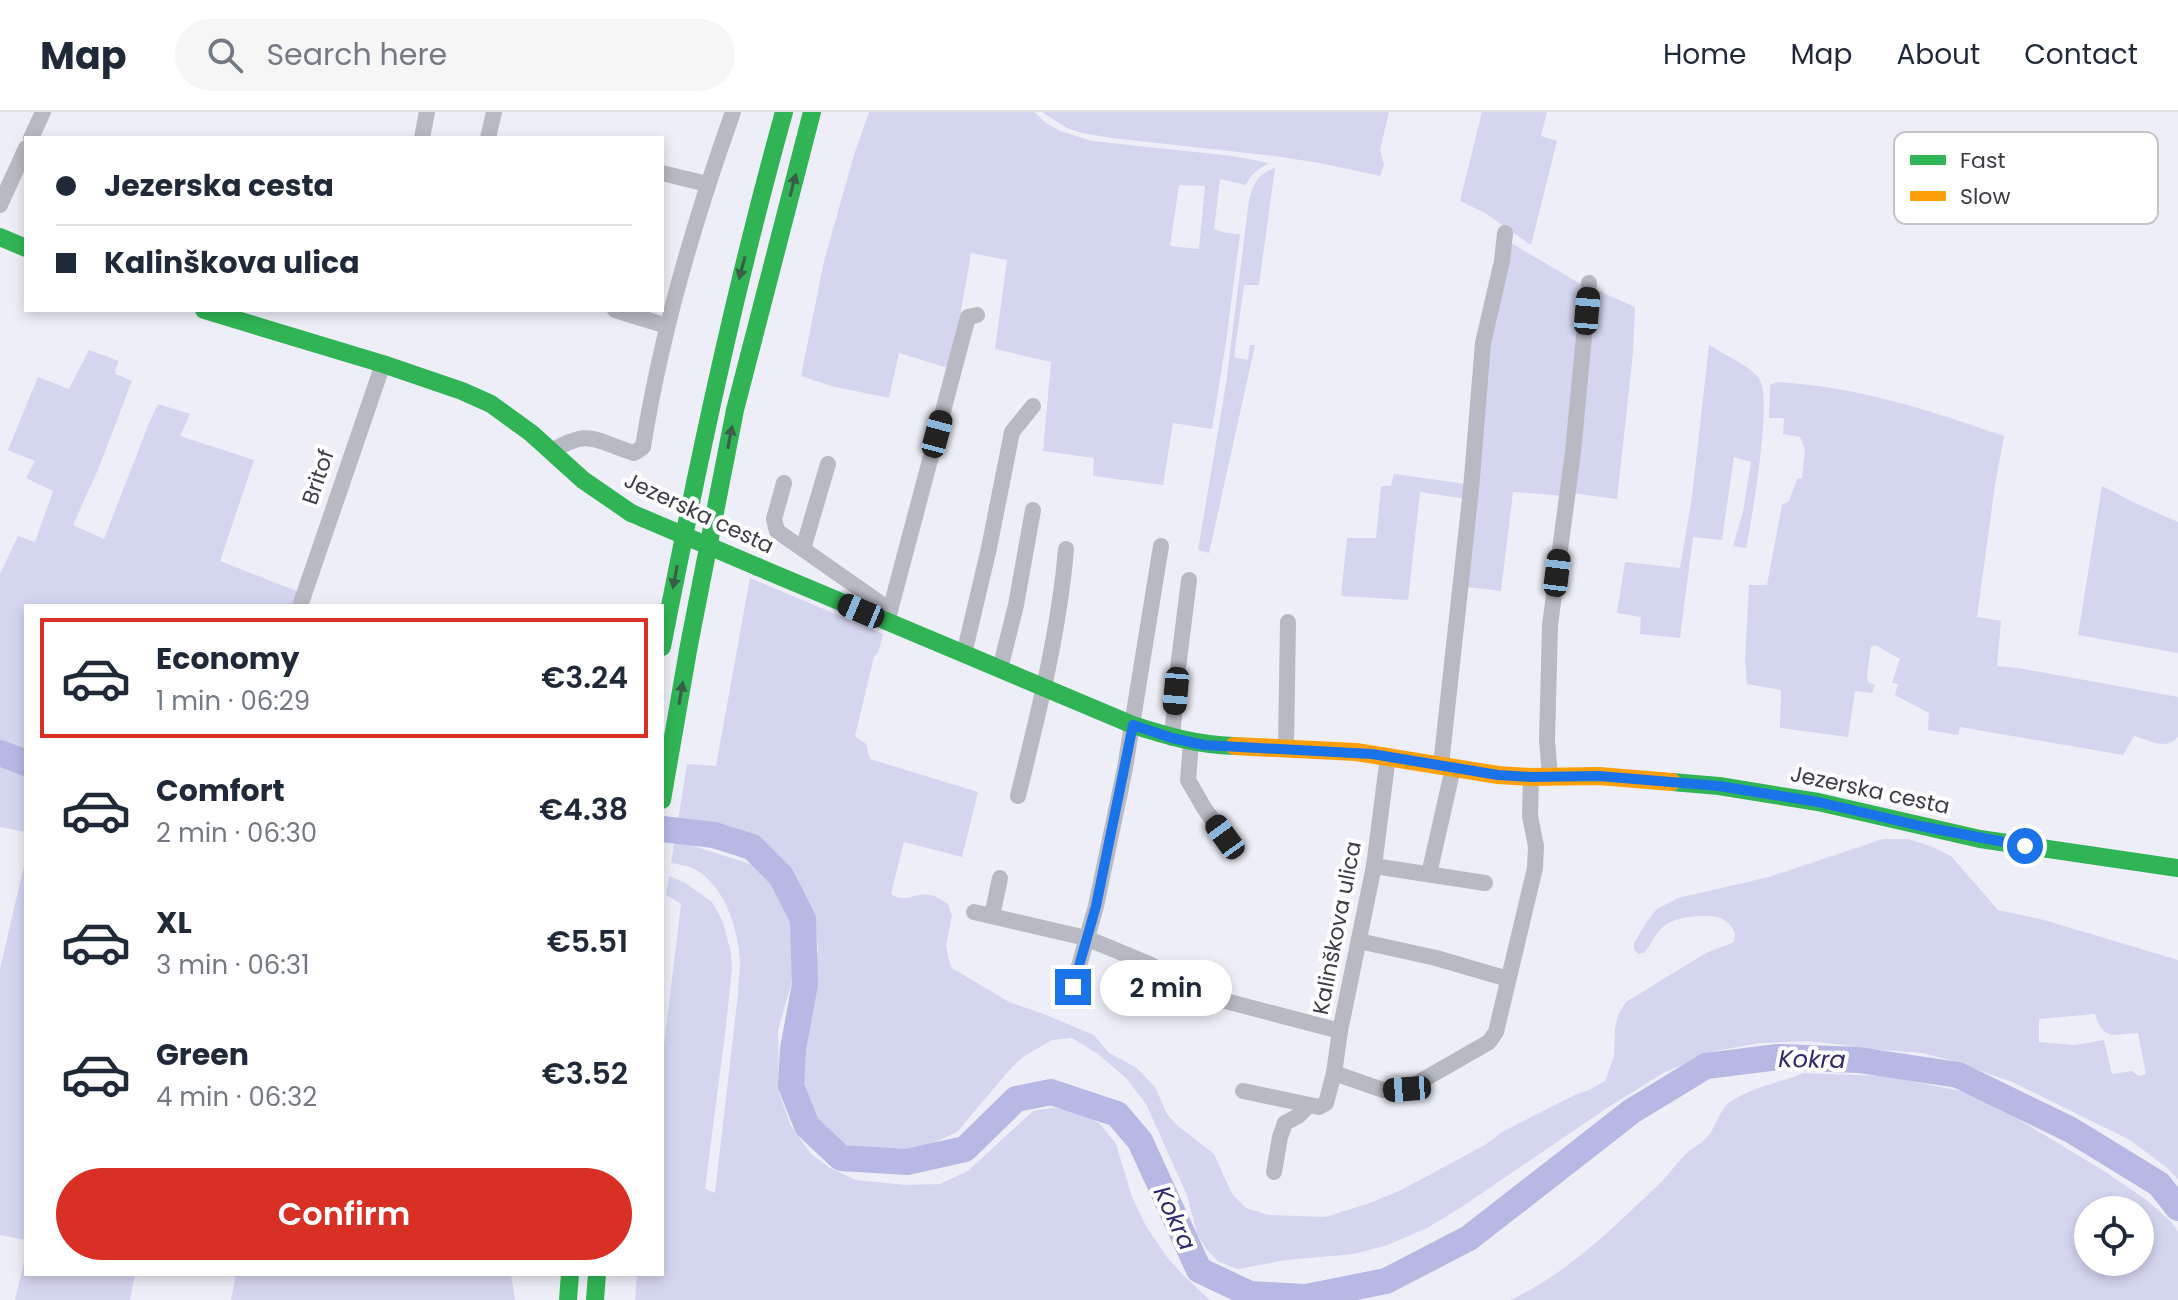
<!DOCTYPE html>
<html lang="en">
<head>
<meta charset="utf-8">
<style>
	body { margin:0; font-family:Poppins,sans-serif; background:#f6f6f7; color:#1f2937; height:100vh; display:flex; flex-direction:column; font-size:30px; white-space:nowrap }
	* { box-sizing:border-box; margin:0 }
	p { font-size:26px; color:#747a83 }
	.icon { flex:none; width:44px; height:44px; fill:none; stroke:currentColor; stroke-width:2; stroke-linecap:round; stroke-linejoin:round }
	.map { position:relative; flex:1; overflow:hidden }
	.details { position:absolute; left:24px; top:492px; width:640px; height:672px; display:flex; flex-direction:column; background:#fff; border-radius:0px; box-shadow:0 4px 12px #0003 }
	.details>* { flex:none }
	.top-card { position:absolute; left:24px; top:24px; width:640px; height:176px; border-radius:0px; box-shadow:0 4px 12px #0003; display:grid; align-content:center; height:176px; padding:0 32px; background:#fff }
	.fabs { position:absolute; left:2074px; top:1084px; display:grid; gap:16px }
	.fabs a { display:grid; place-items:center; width:80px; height:80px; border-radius:50%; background:#fff; box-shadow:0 4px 12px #0003; font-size:40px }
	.end { position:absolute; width:36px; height:36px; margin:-18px; border:10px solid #1a73e8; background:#fff; box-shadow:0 0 0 4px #fff }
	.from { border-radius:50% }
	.bubble { position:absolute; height:56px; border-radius:28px; background:#fff; box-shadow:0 4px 12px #0003; font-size:26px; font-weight:600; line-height:56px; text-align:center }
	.car { position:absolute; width:24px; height:48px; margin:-24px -12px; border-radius:10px; box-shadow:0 0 6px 2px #0007; background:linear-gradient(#222 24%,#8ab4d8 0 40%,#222 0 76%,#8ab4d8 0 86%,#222 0) }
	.top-card b { display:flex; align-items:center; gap:28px; height:76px; font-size:30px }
	.top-card b+b { border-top:2px solid #e0e1e3 }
	.top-card i { width:20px; height:20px; background:#1f2937 }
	ul { padding:14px 0 0; list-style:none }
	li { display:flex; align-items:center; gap:24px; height:120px; margin:0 16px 12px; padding:0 16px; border:4px solid transparent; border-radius:0px }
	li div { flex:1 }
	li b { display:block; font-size:30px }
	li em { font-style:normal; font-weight:600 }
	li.current { border-color:#d93025 }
	li>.icon { width:72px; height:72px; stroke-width:1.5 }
	.cta { display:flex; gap:16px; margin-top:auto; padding:16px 32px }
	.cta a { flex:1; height:92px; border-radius:48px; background:#d93025; color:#fff; font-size:32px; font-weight:600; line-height:92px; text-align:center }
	header { display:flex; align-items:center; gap:48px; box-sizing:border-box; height:112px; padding:0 40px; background:#fff; border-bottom:2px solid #e0e1e3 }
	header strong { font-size:38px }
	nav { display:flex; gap:44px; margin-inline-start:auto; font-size:28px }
	.search { width:560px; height:72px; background:#f6f6f7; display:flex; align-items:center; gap:20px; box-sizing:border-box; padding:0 28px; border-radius:44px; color:#747a83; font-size:30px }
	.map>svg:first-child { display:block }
	.green { fill:#d4d5ef; fill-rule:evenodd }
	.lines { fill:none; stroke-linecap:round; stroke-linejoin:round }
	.river { stroke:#b7b8e4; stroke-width:26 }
	.street { stroke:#b8b9c3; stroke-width:16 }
	.fast { stroke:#30b455; stroke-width:18 }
	.slow { stroke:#ff9f0a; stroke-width:18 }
	.fast-bridge { stroke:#30b455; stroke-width:18 }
	.oneway { fill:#386048 }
	.route { stroke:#1a73e8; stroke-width:10 }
	.labels { text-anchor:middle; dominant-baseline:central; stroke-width:8; stroke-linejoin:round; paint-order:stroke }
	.street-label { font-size:22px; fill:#3c3c43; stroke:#fff }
	.water-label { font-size:24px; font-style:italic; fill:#2f286d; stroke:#fff }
	.key { fill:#fff; stroke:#c4c4c7; stroke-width:2 }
	.key-label { font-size:22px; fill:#3c3c43 }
</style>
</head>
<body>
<header>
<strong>Map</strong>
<div class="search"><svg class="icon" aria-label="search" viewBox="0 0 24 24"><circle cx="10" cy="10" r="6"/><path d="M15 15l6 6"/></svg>Search here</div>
<nav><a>Home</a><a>Map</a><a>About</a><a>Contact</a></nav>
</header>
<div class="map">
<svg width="2178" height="1188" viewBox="0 0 2178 1188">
	<rect width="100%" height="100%" fill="#eeeef8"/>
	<g class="green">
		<path d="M869 0H1034L1046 11 1060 19 1092 29 1232 44 1269 51C1259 57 1250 62 1246 73L1220 67 1214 117 1226 121 1240 122 1227 223 1212 317 1173 311 1163 373 1093 364 1094 346 1043 339 1051 250 995 237 1007 148 971 141 951 257 899 241 889 286 831 274 801 264 824 149 854 43ZM1179 73 1205 74 1199 137 1170 134Z"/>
		<path d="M1042 0H1389L1380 38 1384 53 1380 64 1320 51 1274 44 1112 26 1082 21 1067 16Z"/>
		<path d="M1482 0H1547L1541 24 1557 29 1531 133 1485 101 1460 89Z"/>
		<path d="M1275 56 1259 173H1244L1234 245 1248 248 1250 233H1255L1209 441 1198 438 1226 272 1249 88C1253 72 1259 60 1275 56Z"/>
		<path d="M1511 131 1584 174 1564 384 1513 380 1501 479 1467 475 1484 260Z"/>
		<path d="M1592 176 1635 195 1633 241 1617 387 1571 381Z"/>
		<path d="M1709 233C1721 241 1754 256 1760 268 1772 289 1752 408 1746 436L1733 434 1743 400 1751 350 1734 345 1722 428 1693 425 1680 526 1640 522 1641 505 1617 501 1625 450 1680 456 1692 385Z"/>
		<path d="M89 238 119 249 115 258 116 262 132 269 97 360 73 413 104 427 149 311 158 292 190 302 180 324 254 348 220 449 299 480 296 494H26V638L0 629V462L18 424 35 430 53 379 26 366 35 349 8 338 38 265 69 277Z"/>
		<path d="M1778 270C1859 275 1928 298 2004 324L1995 373 1977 505 2001 509 1997 554 2018 556 2178 585V625C2166 639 2149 628 2134 624L2123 643 1960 615 1958 623 1928 618 1929 601 1895 583 1898 572 1892 571 1900 547 1875 533 1871 535 1867 562 1868 570 1875 573 1872 581 1855 579 1848 625 1780 616 1781 578 1747 572 1745 548 1749 473H1767L1782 393 1789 389 1797 367 1802 366 1805 337 1800 325 1783 322 1784 306H1769L1770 273Z"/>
		<path d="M1394 362 1467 372 1466 387 1420 380 1408 488 1341 484 1347 426H1376L1381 374H1391Z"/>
		<path d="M2102 374 2135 391 2178 410V541L2078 523Z"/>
		<path d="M750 466 883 522 878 541 874 545 855 624 866 632 870 647 978 680 962 745 904 730 891 782C904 792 916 780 930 783 937 784 943 789 948 792L952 804 946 833 948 845 952 856 1009 890 1041 901 1094 923 1109 941 1137 956 1155 975 1167 1002 1178 1014 1214 1042 1232 1082 1246 1096 1269 1103 1325 1105 1367 1092 1399 1079 1485 1033 1502 1020 1575 983 1589 978 1605 969 1614 944 1615 916 1619 901 1626 890 1706 841 1734 830 1735 821C1733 817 1731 813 1727 810 1715 799 1677 804 1664 814 1656 820 1651 832 1645 840L1639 842 1634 838V831L1648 808 1657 797 1678 786 1769 765 1883 727H1908L1933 735 1951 744 1998 798 2044 808 2178 848V1067L2166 1055 2130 1028 2012 970 1953 949 1922 941 1859 936 1844 933 1807 929 1760 931 1715 939 1663 961 1607 996 1460 1096 1427 1116 1388 1133 1354 1142 1286 1148 1238 1157 1219 1150 1207 1138 1197 1122 1187 1083 1146 992 1126 966 1098 942 1072 926 1052 928 1023 945 1012 955 957 1020 918 1038 906 1039 846 1033 826 1023 809 995 804 978 803 946 805 895 818 838 815 808 800 773 786 751 757 728 728 714 678 709 687 652 716 654ZM2095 902C2104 930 2113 922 2138 921L2146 962 2139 964 2132 959 2112 962 2104 928 2075 933 2039 930V907Z"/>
		<path d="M0 653 26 663V720L0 715Z"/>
		<path d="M675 728 753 753 775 772 787 796 796 826 795 859 778 918 779 981 791 1014 811 1042 830 1056 856 1068 906 1073 940 1072 968 1059 1033 999 1052 996 1082 998 1101 1013 1116 1032 1132 1085 1146 1114 1167 1145 1184 1164 1210 1188H635L637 1162H662V950L681 792 666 783 669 764 684 770 712 790 723 810 731 841 732 856 726 914 705 1077 715 1081 738 882C738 872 740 861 740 851 739 818 724 769 690 755 684 753 677 752 671 751Z"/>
		<path d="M26 745V1128L0 1123V857Z"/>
		<path d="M1803 961 1887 964 1970 981 1993 992 2104 1059 2148 1089 2171 1110 2178 1120V1188H1510C1566 1163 1615 1114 1659 1072 1668 1064 1675 1053 1683 1045 1690 1037 1700 1033 1707 1025 1717 1014 1718 999 1730 990 1751 975 1780 971 1803 961ZM2088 1098H2140V1150H2088Z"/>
		<path d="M26 1142V1162H135L130 1188H15Z"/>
		<path d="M236 1162H511L515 1188H231Z"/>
	</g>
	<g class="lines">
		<g class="river">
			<path d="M0 641 26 651"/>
			<path d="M662 717 714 723 752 735 781 764 803 807 805 872 793 937 791 974 807 1014 841 1046 907 1050 965 1037 1016 987 1051 980 1117 1002 1140 1029 1199 1158 1250 1182 1306 1185 1386 1169 1469 1126 1632 999 1706 954 1778 945 1859 948 1958 963 2071 1018 2159 1072 2178 1096"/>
		</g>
		<g class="street">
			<path d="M31 26 43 0"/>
			<path d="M422 26 427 0"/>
			<path d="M488 26 494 0"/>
			<path d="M662 61 707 72"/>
			<path d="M0 93 26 36"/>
			<path d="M615 198 667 214"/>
			<path d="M552 339C590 316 595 329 634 341L643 335C661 221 694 109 733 0"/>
			<path d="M784 371 774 407 777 419 890 498"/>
			<path d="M803 437 828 352"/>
			<path d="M300 494 383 252"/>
			<path d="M887 510 968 205 977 203"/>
			<path d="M964 542 989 436 1012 320 1033 294"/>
			<path d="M1000 557 1016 493 1033 398"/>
			<path d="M1172 626 1178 556 1189 468"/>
			<path d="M1191 631 1188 668 1204 696 1225 725"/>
			<path d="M1286 636 1288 510"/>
			<path d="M1441 653 1471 377 1483 231 1502 149 1505 121"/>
			<path d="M1550 664 1547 628 1550 513 1573 340 1589 171"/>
			<path d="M1018 684C1038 603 1059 520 1066 437"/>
			<path d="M1374 754 1485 771"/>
			<path d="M1429 762 1453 656"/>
			<path d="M974 800 1086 826 1149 852 1218 887 1340 919 1374 754 1388 644"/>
			<path d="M992 804 1000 766"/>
			<path d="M1359 829 1436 846 1508 867"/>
			<path d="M1073 875 1096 794 1125 656 1161 434"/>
			<path d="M1334 961 1383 978 1407 977 1489 930 1496 920 1535 756 1536 734 1530 704 1531 665"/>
			<path d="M1243 979 1319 995 1326 991 1334 961 1340 919"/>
			<path d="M1274 1060 1280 1025 1285 1011 1298 1004 1309 993"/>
		</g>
		<g class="fast">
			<path d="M0 125 26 136"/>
			<path d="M204 198 383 252 462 279 491 292 531 321 583 368 631 401"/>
			<path d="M758 455 1133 613C1167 624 1198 633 1234 634"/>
			<path d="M662 535C697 355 735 176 784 0"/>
			<path d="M1672 670 1719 674 1818 690 1980 727 2178 756"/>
			<path d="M662 688 689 533 735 298 812 0"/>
			<path d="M568 1188 570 1162"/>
			<path d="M595 1188 597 1162"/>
		</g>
		<path class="slow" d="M1234 634 1356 640 1498 663 1531 665 1599 664 1672 670"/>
		<path class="fast-bridge" d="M631 401 758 455"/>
	</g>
	<defs><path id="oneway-solid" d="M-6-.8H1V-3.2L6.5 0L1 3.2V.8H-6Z" transform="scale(2)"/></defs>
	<g class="oneway">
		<use href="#oneway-solid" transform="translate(793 73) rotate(-75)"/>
		<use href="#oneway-solid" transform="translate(742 156) rotate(105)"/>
		<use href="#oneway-solid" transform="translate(730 325) rotate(-79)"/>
		<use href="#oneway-solid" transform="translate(675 465) rotate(101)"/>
		<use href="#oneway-solid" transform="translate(681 581) rotate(-80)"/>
	</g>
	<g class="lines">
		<path class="route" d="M1073 875 1096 794 1133 613 1172 626 1204 633 1372 642 1498 663 1531 665 1599 664 1719 674 1818 690 1925 715 2025 734"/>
	</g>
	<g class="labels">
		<g class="street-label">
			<text transform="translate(318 365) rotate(-71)">Britof</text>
			<text transform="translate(699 401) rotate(25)">Jezerska cesta</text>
			<text transform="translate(1870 678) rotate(12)">Jezerska cesta</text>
			<text transform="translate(1337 816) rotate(-79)">Kalinškova ulica</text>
		</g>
		<g class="water-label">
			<text transform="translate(1812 947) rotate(1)">Kokra</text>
			<text transform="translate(1175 1106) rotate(65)">Kokra</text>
		</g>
	</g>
	<rect x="1894" y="20" width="264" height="92" rx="12" class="key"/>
	<rect x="1910" y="43" width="36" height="10" fill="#30b455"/>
	<rect x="1910" y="79" width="36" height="10" fill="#ff9f0a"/>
	<g class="key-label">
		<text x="1960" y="56">Fast</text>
		<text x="1960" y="92">Slow</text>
	</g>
</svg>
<div class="fabs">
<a><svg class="icon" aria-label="locate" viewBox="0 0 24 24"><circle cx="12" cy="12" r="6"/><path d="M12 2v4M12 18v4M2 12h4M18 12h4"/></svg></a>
</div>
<i class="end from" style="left:2025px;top:734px"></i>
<i class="end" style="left:1073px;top:875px"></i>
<div class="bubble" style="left:1100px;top:848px;width:132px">2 min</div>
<i class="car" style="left:1587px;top:199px;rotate:5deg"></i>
<i class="car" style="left:937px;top:322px;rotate:15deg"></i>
<i class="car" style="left:1557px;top:461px;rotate:7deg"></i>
<i class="car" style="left:861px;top:499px;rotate:293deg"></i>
<i class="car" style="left:1176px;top:579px;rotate:185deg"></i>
<i class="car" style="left:1225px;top:725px;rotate:324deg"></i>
<i class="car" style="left:1407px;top:977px;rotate:266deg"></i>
<div class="top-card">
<b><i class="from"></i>Jezerska cesta</b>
<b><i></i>Kalinškova ulica</b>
</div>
<section class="details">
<ul>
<li class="current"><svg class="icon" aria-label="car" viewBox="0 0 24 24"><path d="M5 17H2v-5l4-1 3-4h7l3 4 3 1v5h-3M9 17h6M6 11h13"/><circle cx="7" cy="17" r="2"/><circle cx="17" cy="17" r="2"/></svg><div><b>Economy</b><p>1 min · 06:29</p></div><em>€3.24</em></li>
<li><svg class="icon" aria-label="car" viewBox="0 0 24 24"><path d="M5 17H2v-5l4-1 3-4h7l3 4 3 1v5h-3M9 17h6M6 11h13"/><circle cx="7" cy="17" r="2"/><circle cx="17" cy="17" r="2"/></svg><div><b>Comfort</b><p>2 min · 06:30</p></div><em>€4.38</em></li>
<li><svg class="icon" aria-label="car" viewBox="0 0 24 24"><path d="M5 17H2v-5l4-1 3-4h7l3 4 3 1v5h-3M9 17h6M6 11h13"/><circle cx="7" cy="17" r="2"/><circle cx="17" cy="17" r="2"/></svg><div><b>XL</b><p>3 min · 06:31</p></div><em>€5.51</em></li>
<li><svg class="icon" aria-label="car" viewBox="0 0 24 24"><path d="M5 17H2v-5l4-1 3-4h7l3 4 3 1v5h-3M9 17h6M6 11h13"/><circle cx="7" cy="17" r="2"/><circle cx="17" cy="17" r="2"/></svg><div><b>Green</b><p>4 min · 06:32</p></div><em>€3.52</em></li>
</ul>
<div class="cta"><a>Confirm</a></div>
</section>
</div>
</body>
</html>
